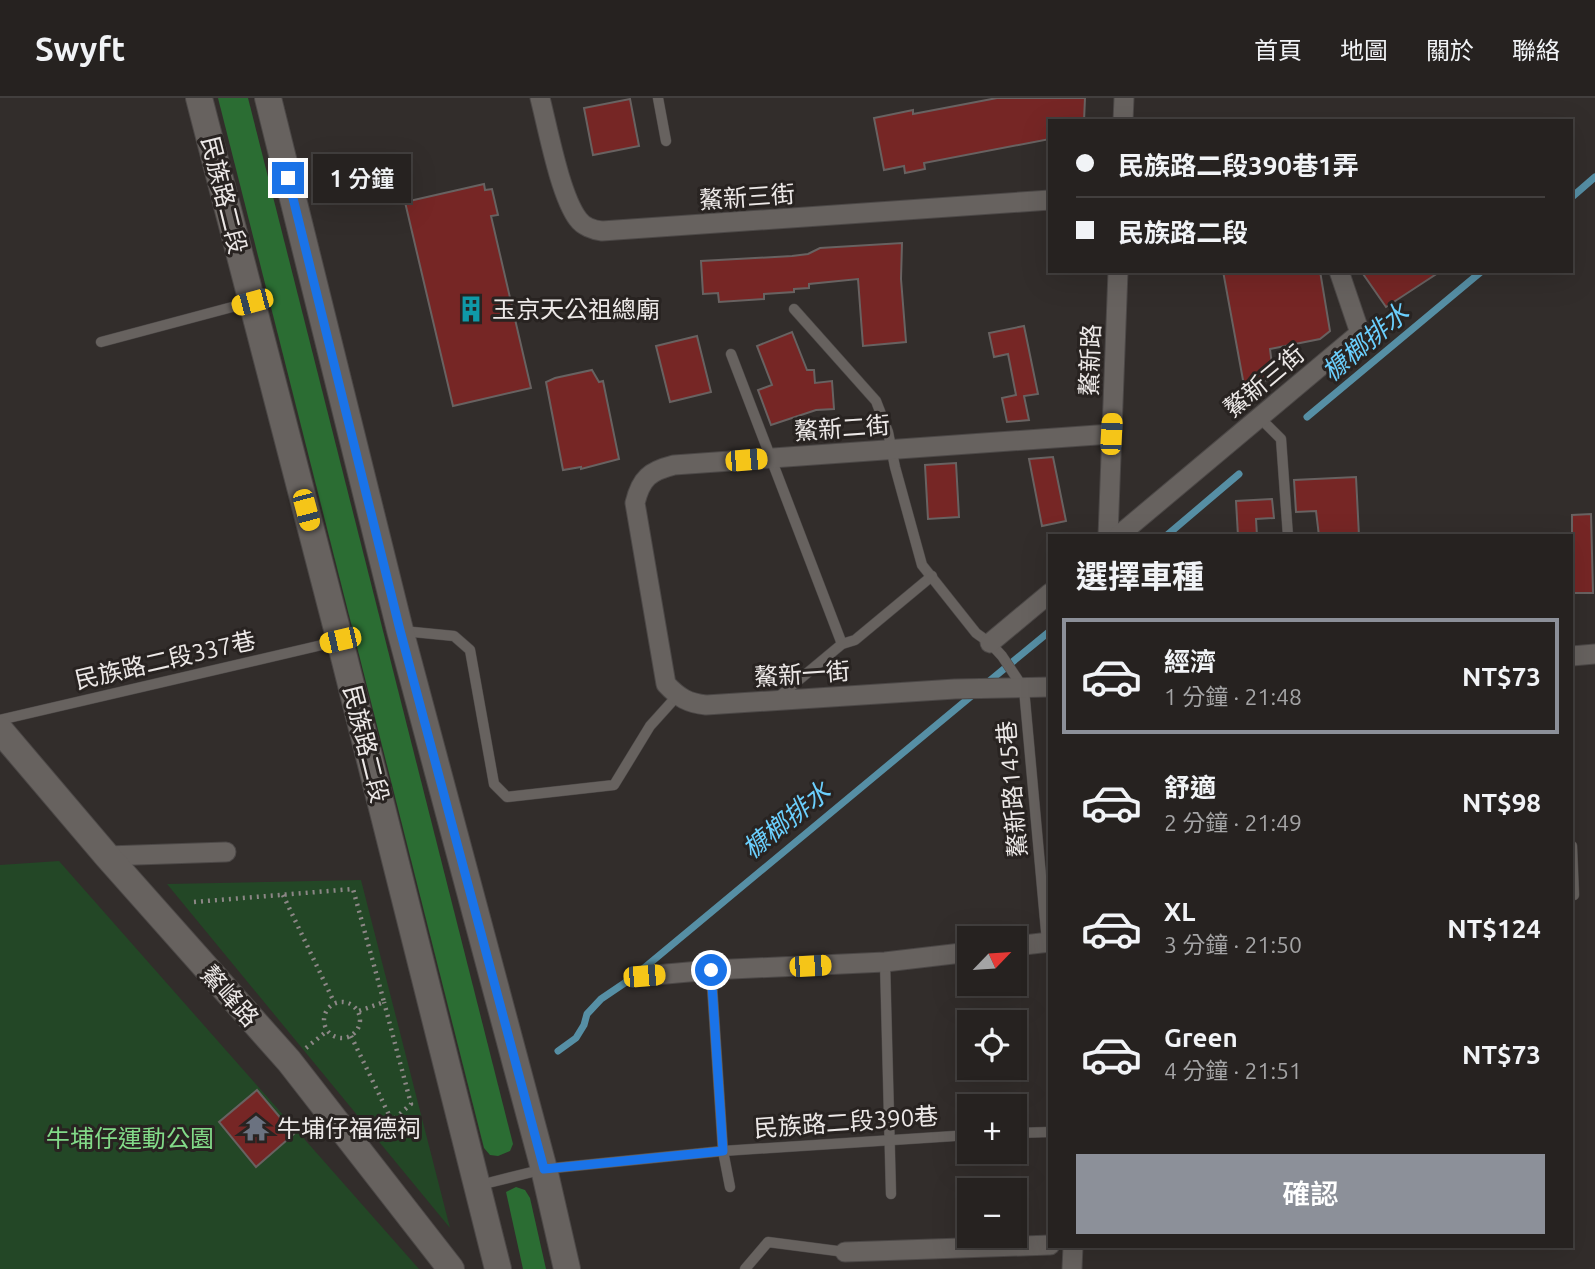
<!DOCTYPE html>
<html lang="zh-TW">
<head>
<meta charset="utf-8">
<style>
	body { margin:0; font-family:Ubuntu,"Noto Sans TC",sans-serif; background:#2e2a29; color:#f1f3f6; height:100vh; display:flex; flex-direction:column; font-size:26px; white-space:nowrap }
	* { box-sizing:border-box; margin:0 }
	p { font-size:23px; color:#a4a4a5 }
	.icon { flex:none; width:38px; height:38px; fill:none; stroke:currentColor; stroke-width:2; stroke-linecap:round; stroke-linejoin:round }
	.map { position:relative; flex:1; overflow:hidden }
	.drawer { position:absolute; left:1048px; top:436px; width:525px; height:714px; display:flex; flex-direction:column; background:#262220; border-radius:0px; box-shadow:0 7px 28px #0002,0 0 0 2px #423f3e }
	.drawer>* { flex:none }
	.guide { position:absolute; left:1048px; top:21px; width:525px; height:154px; border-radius:0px; box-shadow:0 7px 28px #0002,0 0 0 2px #423f3e; display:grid; align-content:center; height:154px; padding:0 28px; background:#262220 }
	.needle { width:46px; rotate:65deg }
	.buttons { position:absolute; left:957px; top:828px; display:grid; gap:14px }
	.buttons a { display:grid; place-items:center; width:70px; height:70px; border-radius:0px; background:#262220; box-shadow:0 7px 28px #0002,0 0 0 2px #423f3e; font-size:35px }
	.end { position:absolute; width:32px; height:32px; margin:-16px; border:9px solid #1a73e8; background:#fff; box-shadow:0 0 0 4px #fff }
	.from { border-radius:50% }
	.bubble { position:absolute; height:49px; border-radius:0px; background:#262220; box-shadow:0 7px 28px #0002,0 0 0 2px #423f3e; font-size:23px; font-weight:600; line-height:49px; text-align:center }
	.car { position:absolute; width:21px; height:42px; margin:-21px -10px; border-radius:9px; box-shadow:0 0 5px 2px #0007; background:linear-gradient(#f5c518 24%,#345 0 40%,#f5c518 0 76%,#345 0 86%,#f5c518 0) }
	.guide b { display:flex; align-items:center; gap:24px; height:66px; font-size:26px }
	.guide b+b { border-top:2px solid #423f3e }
	.guide i { width:18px; height:18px; background:#f1f3f6 }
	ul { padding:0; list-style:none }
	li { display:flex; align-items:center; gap:21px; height:116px; margin:0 14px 10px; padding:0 14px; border:4px solid transparent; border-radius:0px }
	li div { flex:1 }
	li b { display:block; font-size:26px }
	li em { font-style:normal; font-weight:600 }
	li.current { border-color:#8c9099 }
	li>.icon { width:63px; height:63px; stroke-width:1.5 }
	h2 { padding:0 28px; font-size:32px; line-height:84px }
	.cta { display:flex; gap:14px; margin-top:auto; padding:14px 28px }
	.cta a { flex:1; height:80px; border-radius:0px; background:#8c9099; color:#fff; font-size:28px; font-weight:600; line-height:80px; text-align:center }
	header { display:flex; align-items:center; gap:42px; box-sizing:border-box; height:98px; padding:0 35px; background:#262220; border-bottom:2px solid #423f3e }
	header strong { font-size:33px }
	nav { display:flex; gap:38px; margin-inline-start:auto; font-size:24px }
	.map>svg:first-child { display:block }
	.green { fill:#234726 }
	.forest { fill:#2b6d33 }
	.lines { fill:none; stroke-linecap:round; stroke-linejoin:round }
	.stream { stroke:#568fa5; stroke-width:7 }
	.building { fill:#762625; stroke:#686261; stroke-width:2 }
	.lane-casing { stroke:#4c4847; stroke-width:11 }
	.street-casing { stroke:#4c4847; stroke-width:21 }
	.secondary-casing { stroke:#4c4847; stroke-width:28 }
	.path { stroke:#8c8786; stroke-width:4.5; stroke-dasharray:2 5; stroke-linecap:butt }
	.lane { stroke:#67625f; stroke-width:10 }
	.street { stroke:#67625f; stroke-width:19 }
	.secondary { stroke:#67625f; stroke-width:26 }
	.route { stroke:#1a73e8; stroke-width:9 }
	.labels { text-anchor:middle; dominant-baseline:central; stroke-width:6; stroke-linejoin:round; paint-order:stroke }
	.street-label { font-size:24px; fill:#ece8e7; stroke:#282321 }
	.poi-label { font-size:24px; fill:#ece8e7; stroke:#282321; text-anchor:start }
	.park-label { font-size:24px; fill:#82da88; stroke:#282321 }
	.water-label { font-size:26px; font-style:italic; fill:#6bcffd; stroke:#282321 }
</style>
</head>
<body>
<header>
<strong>Swyft</strong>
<nav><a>首頁</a><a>地圖</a><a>關於</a><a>聯絡</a></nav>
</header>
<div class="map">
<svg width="1595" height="1171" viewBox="0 0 1595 1171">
	<rect width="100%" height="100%" fill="#322d2b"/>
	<g class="green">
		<path d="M59 763 419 1171H0V767Z"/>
		<path d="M361 782 450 1130 167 786Z"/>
	</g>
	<g class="forest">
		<path d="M218 0H248L513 1046 510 1053 498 1058 490 1057 484 1050Z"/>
		<path d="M516 1089 525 1092 530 1100 546 1171H523L506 1094Z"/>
	</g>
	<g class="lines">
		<g class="stream">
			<path d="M1572 99 1595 79"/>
			<path d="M1307 319 1482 173"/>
			<path d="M1166 438 1239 376"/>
			<path d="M987 585 1050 533"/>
			<path d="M558 953 576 940 584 927 587 916 601 901 632 880 975 595"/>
		</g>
	</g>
	<g class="building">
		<path d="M997 0H1085L1084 23H1050V41L924 65 925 71 905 75 904 68 884 72 874 20 913 12V16Z"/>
		<path d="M630 1 639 48 593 57 584 10Z"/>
		<path d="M484 86 485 92 492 91 498 117 491 118 531 290 453 308 405 104Z"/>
		<path d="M902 145 901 181 906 244 863 248 858 181 809 186V190L794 191V194L764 196V201L719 204 718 195 703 196 701 163 792 158 808 156 820 150Z"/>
		<path d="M1223 173H1320L1330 233 1320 241 1270 251 1272 267 1267 268 1270 282 1261 283 1262 289 1245 293Z"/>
		<path d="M1361 173H1441L1386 209Z"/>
		<path d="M1024 228 1038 296 1024 298 1029 322 1007 324 1002 300 1016 297 1008 256 994 259 989 235Z"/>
		<path d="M792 234 807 272H814L815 285 832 283 834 311 816 312 771 327 758 292 772 287 757 248Z"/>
		<path d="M697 238 711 294 670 304 656 248Z"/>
		<path d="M592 272 599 284 603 283 619 361 581 371V369L563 372 546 284 555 280Z"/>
		<path d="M1053 359 1066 423 1042 428 1029 361Z"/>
		<path d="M956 365 959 419 928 421 925 367Z"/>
		<path d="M1356 379 1359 438H1319L1316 413 1296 414 1294 382Z"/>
		<path d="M1272 401 1274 420 1256 421 1257 438H1238L1236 403Z"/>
		<path d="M1591 416 1593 495H1572V417Z"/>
		<path d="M257 992 294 1036 256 1069 219 1024Z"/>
	</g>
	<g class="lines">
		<g class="lane-casing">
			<g id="lane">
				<path d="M658 0 666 43"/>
				<path d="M794 211 876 303 888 334 895 369 922 467 976 535 990 545 1002 558 1024 591 1047 844"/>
				<path d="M101 244 251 204"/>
				<path d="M731 256 842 546"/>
				<path d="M1259 319 1281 341 1288 438"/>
				<path d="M403 533 454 538 470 552 494 686 507 699 614 687 650 628 677 598"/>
				<path d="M776 601 842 546 855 542 932 478"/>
				<path d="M0 622 339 543"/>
				<path d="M1572 748 1574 797"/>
				<path d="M885 864 891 1096"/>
				<path d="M711 872 723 1053 730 1089"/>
				<path d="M1015 1035 1050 1034"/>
				<path d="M480 1087 544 1071 723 1053 970 1037"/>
				<path d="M745 1171 768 1144 845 1154"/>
			</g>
		</g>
		<g class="street-casing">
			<g id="street">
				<path d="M540 0C548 31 560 97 578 121 583 128 593 132 602 133L1050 102"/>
				<path d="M1123 23 1124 0"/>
				<path d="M1108 438 1118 173"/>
				<path d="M1118 438 1360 235 1339 173"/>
				<path d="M990 545 1050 495"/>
				<path d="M1572 558 1595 556"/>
				<path d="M1050 589 955 591 706 607C688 605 679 600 666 586L635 405C641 380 650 373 674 367L1111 336"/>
				<path d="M107 758 226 754"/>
				<path d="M1015 848 1050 844"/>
				<path d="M644 878 711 872 885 864 970 854"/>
				<path d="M845 1154 1050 1147"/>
				<path d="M1072 1171 1073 1148"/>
			</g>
		</g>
		<g class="secondary-casing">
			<g id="secondary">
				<path d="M199 0 340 543 498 1171"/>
				<path d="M268 0 400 532 544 1071 567 1171"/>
				<path d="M0 632 107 758 289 963 451 1171"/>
			</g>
		</g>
		<g class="path">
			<path d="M283 797 334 904"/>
			<path d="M194 804 353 791 384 904 359 913"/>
			<circle cx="342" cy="922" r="18"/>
			<path d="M351 938 392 1023 411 1006 384 904"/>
			<path d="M306 950 327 933"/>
		</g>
		<use href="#lane" class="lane"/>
		<use href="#street" class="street"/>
		<use href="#secondary" class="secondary"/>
	</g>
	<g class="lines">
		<path class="route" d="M288 80 400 532 544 1071 723 1053 711 872"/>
	</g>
	<defs>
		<g id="building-bare" transform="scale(2.1)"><path d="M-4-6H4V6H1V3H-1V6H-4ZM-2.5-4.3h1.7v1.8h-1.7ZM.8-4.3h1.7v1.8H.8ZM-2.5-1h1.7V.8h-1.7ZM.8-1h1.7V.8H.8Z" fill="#0f9aa8" stroke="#282321" stroke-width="2.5" paint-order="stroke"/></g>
		<g id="temple-bare" transform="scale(2.1)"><path d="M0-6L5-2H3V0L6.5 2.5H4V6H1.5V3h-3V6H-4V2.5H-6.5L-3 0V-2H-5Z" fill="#6b7280" stroke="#282321" stroke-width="2.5" paint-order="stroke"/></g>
	</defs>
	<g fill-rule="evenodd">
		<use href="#building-bare" x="471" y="211"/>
		<use href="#temple-bare" x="256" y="1030"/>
	</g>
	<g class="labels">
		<g class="street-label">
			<text transform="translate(224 97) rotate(76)">民族路二段</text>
			<text transform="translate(747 99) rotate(-4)">鰲新三街</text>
			<text transform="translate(1090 262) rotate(-88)">鰲新路</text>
			<text transform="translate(1264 283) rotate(-40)">鰲新三街</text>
			<text transform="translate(842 330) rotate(-4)">鰲新二街</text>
			<text transform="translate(165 562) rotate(-13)">民族路二段337巷</text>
			<text transform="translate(802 576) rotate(-4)">鰲新一街</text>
			<text transform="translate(366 646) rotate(76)">民族路二段</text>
			<text transform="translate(1012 691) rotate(-95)">鰲新路145巷</text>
			<text transform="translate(230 898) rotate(48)">鰲峰路</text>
			<text transform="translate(846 1024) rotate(-4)">民族路二段390巷</text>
		</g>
		<g class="poi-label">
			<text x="492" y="211">玉京天公祖總廟</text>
			<text x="277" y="1030">牛埔仔福德祠</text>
		</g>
		<g class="park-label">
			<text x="130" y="1040">牛埔仔運動公園</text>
		</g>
		<g class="water-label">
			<text transform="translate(1365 244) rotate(-40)">槺榔排水</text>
			<text transform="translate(786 722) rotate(-39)">槺榔排水</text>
		</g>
	</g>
</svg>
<div class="buttons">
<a><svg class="needle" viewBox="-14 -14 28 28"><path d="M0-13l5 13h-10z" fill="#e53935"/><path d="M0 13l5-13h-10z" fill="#a4a4a5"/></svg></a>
<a><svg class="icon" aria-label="locate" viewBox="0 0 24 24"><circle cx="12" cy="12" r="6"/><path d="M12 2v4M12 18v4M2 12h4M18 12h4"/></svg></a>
<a>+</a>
<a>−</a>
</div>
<i class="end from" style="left:711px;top:872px"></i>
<i class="end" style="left:288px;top:80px"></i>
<div class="bubble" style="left:313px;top:56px;width:98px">1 分鐘</div>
<i class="car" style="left:252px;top:204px;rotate:255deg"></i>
<i class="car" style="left:1111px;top:336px;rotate:3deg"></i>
<i class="car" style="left:746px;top:362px;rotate:85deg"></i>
<i class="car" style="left:306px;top:412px;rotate:165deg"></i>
<i class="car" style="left:340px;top:542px;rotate:257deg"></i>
<i class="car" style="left:810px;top:868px;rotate:87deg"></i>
<i class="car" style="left:644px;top:878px;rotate:85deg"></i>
<div class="guide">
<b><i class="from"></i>民族路二段390巷1弄</b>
<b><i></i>民族路二段</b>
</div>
<section class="drawer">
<h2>選擇車種</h2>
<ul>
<li class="current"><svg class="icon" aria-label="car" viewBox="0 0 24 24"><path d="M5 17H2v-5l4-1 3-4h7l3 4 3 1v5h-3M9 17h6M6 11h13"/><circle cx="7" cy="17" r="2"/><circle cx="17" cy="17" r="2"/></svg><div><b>經濟</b><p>1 分鐘 · 21:48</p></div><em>NT$73</em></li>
<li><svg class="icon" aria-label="car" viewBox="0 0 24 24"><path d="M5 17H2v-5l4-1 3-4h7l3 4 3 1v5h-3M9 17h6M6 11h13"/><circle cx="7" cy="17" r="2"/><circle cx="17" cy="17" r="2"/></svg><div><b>舒適</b><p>2 分鐘 · 21:49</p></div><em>NT$98</em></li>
<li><svg class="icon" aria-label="car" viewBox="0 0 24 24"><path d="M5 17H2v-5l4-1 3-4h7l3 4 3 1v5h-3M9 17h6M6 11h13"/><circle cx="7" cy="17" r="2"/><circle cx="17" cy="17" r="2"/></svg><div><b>XL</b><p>3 分鐘 · 21:50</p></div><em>NT$124</em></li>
<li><svg class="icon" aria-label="car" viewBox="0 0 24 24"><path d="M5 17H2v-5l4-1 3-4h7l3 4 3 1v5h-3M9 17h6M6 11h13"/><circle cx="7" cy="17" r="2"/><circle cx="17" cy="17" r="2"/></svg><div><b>Green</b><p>4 分鐘 · 21:51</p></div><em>NT$73</em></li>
</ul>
<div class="cta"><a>確認</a></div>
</section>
</div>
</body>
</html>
